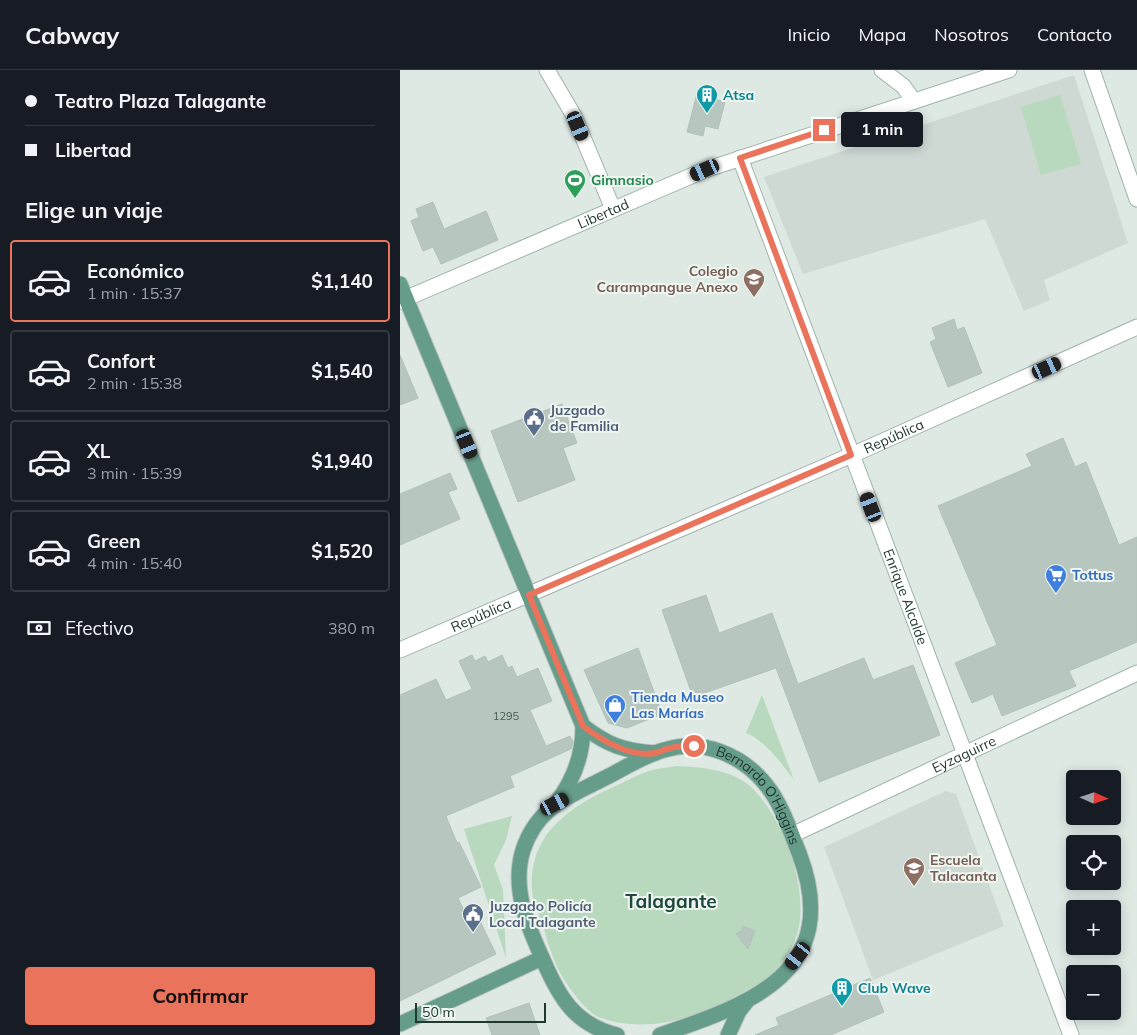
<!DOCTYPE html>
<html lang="es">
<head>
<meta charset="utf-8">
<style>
	body { margin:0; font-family:Mulish,sans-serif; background:#20242c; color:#f1f3f6; height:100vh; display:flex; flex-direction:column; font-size:19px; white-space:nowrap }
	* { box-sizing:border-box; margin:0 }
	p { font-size:16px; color:#9ea1a6 }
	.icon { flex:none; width:28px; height:28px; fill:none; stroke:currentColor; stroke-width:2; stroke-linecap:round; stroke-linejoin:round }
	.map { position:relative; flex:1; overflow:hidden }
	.panel { display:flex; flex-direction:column; background:#171b24; width:400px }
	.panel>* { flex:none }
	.hud { display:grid; align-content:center; height:110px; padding:0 25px; background:#171b24 }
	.needle { width:32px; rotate:93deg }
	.buttons { position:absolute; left:666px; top:700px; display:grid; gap:10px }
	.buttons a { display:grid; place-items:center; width:55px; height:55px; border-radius:5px; background:#171b24; box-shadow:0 2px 12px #0003; font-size:25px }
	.scale { position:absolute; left:15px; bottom:12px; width:131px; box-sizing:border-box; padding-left:5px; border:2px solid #213830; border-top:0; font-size:14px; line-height:18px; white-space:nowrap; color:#213830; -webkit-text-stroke:4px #eff6f2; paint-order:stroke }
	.end { position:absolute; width:22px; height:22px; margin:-11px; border:6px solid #ea735b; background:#fff; box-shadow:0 0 0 2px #fff }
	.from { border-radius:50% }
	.bubble { position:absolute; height:35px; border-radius:5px; background:#171b24; box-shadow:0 2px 12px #0003; font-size:16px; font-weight:700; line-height:35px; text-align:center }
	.car { position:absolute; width:15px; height:30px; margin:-15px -8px; border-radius:6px; box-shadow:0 0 4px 1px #0007; background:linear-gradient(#222 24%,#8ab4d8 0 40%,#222 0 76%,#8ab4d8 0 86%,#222 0) }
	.hud b { display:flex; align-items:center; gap:18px; height:48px; font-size:19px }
	.hud b+b { border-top:1px solid #363941 }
	.hud i { width:12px; height:12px; background:#f1f3f6 }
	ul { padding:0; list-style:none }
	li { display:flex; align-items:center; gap:15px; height:82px; margin:0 10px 8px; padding:0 15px; border:2px solid #363941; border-radius:5px }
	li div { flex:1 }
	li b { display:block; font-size:19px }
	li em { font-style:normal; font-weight:700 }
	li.active { border-color:#ea735b }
	li>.icon { width:45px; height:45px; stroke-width:1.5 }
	h2 { padding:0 25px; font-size:22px; line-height:60px }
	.pay { display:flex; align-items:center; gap:12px; height:55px; padding:0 25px; font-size:19px }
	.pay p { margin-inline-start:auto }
	.primary-button { display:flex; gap:10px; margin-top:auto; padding:10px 25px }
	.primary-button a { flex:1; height:58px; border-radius:5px; background:#ea735b; color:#111; font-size:20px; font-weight:700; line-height:58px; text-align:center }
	header { display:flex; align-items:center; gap:30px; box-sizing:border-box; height:70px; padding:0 25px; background:#171b24; border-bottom:1px solid #363941 }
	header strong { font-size:24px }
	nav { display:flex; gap:28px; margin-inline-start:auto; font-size:18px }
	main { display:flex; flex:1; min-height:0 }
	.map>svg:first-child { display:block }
	.built { fill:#cdd9d2 }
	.green { fill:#b8d9be }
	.building { fill:#b7c6bf; stroke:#b1c2ba }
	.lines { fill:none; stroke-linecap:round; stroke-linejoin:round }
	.street-casing { stroke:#a2b0aa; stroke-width:17 }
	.secondary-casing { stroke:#9eb4aa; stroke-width:17 }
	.primary-casing { stroke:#bcc3c1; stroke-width:17 }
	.street { stroke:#fff; stroke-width:15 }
	.secondary { stroke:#fff; stroke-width:15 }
	.primary { stroke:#659c8a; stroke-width:15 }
	.route { stroke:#ea735b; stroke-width:6 }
	.labels { text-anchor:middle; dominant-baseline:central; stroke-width:4; stroke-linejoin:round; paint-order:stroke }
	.number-label { font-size:11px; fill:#465c54 }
	.culture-label { font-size:14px; font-weight:bold; fill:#0d838f; stroke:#eff6f2; text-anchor:start }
	.leisure-label { font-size:14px; font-weight:bold; fill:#27864d; stroke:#eff6f2; text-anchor:start }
	.street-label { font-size:14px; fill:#213830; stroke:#eff6f2 }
	.education-label { font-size:14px; font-weight:bold; fill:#785e54; stroke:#eff6f2; text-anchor:end }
	.service-label { font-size:14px; font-weight:bold; fill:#4e5e75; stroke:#eff6f2; text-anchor:start }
	.shop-label { font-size:14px; font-weight:bold; fill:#366cbe; stroke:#eff6f2; text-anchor:start }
	.district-label { font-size:19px; font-weight:bold; fill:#1e483b; stroke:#eff6f2 }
</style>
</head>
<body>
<header>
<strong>Cabway</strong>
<nav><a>Inicio</a><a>Mapa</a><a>Nosotros</a><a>Contacto</a></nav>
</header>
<main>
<section class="panel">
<div class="hud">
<b><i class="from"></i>Teatro Plaza Talagante</b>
<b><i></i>Libertad</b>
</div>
<h2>Elige un viaje</h2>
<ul>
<li class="active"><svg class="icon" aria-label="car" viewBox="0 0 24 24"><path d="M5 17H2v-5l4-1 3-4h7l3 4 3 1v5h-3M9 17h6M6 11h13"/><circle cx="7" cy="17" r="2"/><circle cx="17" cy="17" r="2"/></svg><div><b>Económico</b><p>1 min · 15:37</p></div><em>$1,140</em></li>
<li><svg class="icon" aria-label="car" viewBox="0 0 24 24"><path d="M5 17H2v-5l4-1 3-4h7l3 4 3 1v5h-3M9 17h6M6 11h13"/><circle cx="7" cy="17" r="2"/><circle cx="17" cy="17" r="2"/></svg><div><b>Confort</b><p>2 min · 15:38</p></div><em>$1,540</em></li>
<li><svg class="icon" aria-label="car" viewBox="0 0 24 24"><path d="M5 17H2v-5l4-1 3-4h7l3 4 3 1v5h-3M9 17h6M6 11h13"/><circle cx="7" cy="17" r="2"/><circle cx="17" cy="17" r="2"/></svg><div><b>XL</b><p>3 min · 15:39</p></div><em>$1,940</em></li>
<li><svg class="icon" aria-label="car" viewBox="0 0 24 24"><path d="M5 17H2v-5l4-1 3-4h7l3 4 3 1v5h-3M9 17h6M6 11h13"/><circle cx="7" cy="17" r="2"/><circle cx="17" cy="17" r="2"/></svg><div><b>Green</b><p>4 min · 15:40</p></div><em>$1,520</em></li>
</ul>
<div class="pay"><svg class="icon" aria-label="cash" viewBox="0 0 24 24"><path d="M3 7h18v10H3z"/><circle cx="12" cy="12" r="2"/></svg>Efectivo<p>380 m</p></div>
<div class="primary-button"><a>Confirmar</a></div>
</section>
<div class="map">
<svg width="737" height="965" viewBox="0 0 737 965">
	<rect width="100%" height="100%" fill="#dee9e4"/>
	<g class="built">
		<path d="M674 5 728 173 644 210 650 230 624 241 585 149 403 204 364 107Z"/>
		<path d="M546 721 556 724 604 856 473 910 424 777Z"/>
	</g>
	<g class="green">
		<path d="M660 25 681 94 641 105 621 37Z"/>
		<path d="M362 625 394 710C380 692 367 672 346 663Z"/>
		<path d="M276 696C301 697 331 699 351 717 384 748 413 827 395 870 389 883 380 898 369 907 363 913 354 916 347 920 305 946 250 965 201 948 189 944 176 927 169 917 155 898 149 877 143 856 139 845 133 832 132 820 128 765 169 737 213 717 226 711 239 704 252 700 259 698 268 698 276 696Z"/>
		<path d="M112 746 106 770 94 795 103 820 106 888 64 759Z"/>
	</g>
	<g class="building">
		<path d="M297 24 325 32 318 59 305 56 303 66 287 62Z"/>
		<path d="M33 132 44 159 86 141 98 170 41 194 33 177 23 181 11 151 19 147 16 139Z"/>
		<path d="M554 249 557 260 564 257 582 303 548 317 530 272 536 269 532 258Z"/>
		<path d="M0 285 18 328 0 335Z"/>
		<path d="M162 334 177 373 163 378 175 410 118 432 91 361Z"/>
		<path d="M663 368 675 397 686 392 719 475 737 467V572L669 601 676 616 602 646 593 624 572 633 555 593 597 575 538 436 632 396 626 384Z"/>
		<path d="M50 403 57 419 48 422 60 449 0 475V424Z"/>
		<path d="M306 525 319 563 372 543 398 614 464 588 473 610 513 595 540 665 419 712 376 598 293 627 262 540Z"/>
		<path d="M238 578 262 644 227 658 208 653 184 600Z"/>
		<path d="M72 585 75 591 85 586 88 592 102 585 108 598 112 596 117 607 138 598 152 631 130 640 146 676 170 666 173 672 172 676 171 679 110 706 114 717 46 746 57 773 59 772 81 817 58 828 71 855 80 851 96 884 0 931V625L36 609 46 630 72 619 59 591Z"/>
		<path d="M343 856 355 861 348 879 336 864 341 861Z"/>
		<path d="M470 908 484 942 431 965H355L379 955 376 948Z"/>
		<path d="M129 933 140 965H92L86 948Z"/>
	</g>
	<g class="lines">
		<g class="street-casing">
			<g id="street">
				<path d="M147 0 174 46 213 139"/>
				<path d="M482 0 503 16 514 31"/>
				<path d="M692 0 737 129"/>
				<path id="s1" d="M0 580 461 381 737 257"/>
			</g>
		</g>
		<g class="secondary-casing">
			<g id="secondary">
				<path id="s2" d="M340 88 671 965"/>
				<path id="s3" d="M0 231 305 100 609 0"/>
				<path id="s4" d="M392 765 737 603"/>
			</g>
		</g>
		<g class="primary-casing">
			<g id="primary">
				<path d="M0 214 183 656C183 686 174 710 156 733"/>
				<path d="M183 656C207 675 224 681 255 683"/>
				<path d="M0 954 142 888"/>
				<path id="s5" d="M217 965C176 955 160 929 144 892 128 857 111 819 123 780 137 738 166 728 201 710 222 700 242 686 264 680 303 668 343 685 367 716 382 735 390 761 399 783 444 901 352 934 260 965"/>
				<path d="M328 965 339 941 347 931"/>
			</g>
		</g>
		<use href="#street" class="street"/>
		<use href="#secondary" class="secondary"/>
		<use href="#primary" class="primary"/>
	</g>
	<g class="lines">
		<path class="route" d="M294 676C286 676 278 676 270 678 265 679 260 682 255 683 231 688 201 670 183 656L129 525 451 385 340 88 424 60"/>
	</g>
	<defs>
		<g id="building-pin" transform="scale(1.125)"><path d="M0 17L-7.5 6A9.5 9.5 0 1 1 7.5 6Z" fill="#0f9aa8" stroke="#eff6f2"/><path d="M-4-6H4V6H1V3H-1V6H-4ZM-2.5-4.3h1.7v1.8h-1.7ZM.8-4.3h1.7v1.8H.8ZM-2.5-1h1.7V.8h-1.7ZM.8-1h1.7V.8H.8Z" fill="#fff"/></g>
		<g id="stadium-pin" transform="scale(1.125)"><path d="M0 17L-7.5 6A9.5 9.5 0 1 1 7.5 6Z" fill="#2e9e5b" stroke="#eff6f2"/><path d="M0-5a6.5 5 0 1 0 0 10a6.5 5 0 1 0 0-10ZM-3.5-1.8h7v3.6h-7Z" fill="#fff"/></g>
		<g id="school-pin" transform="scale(1.125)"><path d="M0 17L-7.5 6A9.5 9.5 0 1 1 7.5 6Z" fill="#8d6e63" stroke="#eff6f2"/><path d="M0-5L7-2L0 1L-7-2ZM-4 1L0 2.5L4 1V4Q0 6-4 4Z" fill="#fff"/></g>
		<g id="civic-pin" transform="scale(1.125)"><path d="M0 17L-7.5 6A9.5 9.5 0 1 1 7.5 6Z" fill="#5c6f8a" stroke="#eff6f2"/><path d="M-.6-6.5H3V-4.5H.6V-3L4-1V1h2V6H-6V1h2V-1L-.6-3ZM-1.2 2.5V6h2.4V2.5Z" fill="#fff"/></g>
		<g id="supermarket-pin" transform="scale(1.125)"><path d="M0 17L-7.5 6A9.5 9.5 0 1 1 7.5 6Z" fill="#3f7fe0" stroke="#eff6f2"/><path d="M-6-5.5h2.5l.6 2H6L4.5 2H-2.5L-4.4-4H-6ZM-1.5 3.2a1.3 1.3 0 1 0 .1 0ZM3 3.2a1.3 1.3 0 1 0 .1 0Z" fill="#fff"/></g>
		<g id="shop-pin" transform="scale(1.125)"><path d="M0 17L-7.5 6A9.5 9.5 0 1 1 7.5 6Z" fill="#3f7fe0" stroke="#eff6f2"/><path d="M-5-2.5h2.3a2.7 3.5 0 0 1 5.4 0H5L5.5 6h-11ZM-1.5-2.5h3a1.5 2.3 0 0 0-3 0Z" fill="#fff"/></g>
	</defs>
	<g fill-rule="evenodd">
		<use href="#building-pin" x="307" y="25"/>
		<use href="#stadium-pin" x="175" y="110"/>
		<use href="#school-pin" x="354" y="209"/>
		<use href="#civic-pin" x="134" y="348"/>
		<use href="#supermarket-pin" x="656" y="505"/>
		<use href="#shop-pin" x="215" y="635"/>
		<use href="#school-pin" x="514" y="798"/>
		<use href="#civic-pin" x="73" y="844"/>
		<use href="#building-pin" x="442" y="918"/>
	</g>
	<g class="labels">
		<g class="number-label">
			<text x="106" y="646">1295</text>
		</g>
		<g class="culture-label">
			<text x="323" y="25">Atsa</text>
			<text x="458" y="918">Club Wave</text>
		</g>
		<g class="leisure-label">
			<text x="191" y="110">Gimnasio</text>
		</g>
		<g class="street-label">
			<text stroke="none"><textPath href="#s3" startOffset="221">Libertad</textPath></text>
			<text stroke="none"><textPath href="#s1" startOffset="538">República</textPath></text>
			<text stroke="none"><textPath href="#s2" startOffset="469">Enrique Alcalde</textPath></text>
			<text stroke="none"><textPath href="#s1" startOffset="88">República</textPath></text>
			<text stroke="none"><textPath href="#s4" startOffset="190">Eyzaguirre</textPath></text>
			<text stroke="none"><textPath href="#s5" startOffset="520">Bernardo O'Higgins</textPath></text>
		</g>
		<g class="education-label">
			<text x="338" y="201">Colegio<tspan x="338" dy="16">Carampangue Anexo</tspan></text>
			<text x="530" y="790" text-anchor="start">Escuela<tspan x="530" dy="16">Talacanta</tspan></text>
		</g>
		<g class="service-label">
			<text x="150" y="340">Juzgado<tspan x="150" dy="16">de Familia</tspan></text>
			<text x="89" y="836">Juzgado Policía<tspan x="89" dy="16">Local Talagante</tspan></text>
		</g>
		<g class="shop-label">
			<text x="672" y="505">Tottus</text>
			<text x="231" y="627">Tienda Museo<tspan x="231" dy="16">Las Marías</tspan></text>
		</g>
		<g class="district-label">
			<text x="271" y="831">Talagante</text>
		</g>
	</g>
</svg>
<div class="buttons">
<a><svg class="needle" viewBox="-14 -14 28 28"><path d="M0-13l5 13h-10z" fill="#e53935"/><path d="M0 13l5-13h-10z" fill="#9ea1a6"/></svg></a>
<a><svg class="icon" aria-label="locate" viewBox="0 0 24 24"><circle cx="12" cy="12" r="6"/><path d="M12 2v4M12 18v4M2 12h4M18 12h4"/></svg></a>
<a>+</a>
<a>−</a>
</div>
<div class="scale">50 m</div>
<i class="end from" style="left:294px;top:676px"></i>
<i class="end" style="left:424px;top:60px"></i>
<div class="bubble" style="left:441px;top:42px;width:82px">1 min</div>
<i class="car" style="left:178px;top:56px;rotate:157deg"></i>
<i class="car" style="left:305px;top:100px;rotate:246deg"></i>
<i class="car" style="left:647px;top:298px;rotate:66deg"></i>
<i class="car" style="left:67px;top:374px;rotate:158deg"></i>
<i class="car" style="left:471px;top:437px;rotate:339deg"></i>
<i class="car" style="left:155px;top:734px;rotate:63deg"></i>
<i class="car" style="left:398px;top:886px;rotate:218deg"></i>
</div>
</main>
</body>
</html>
